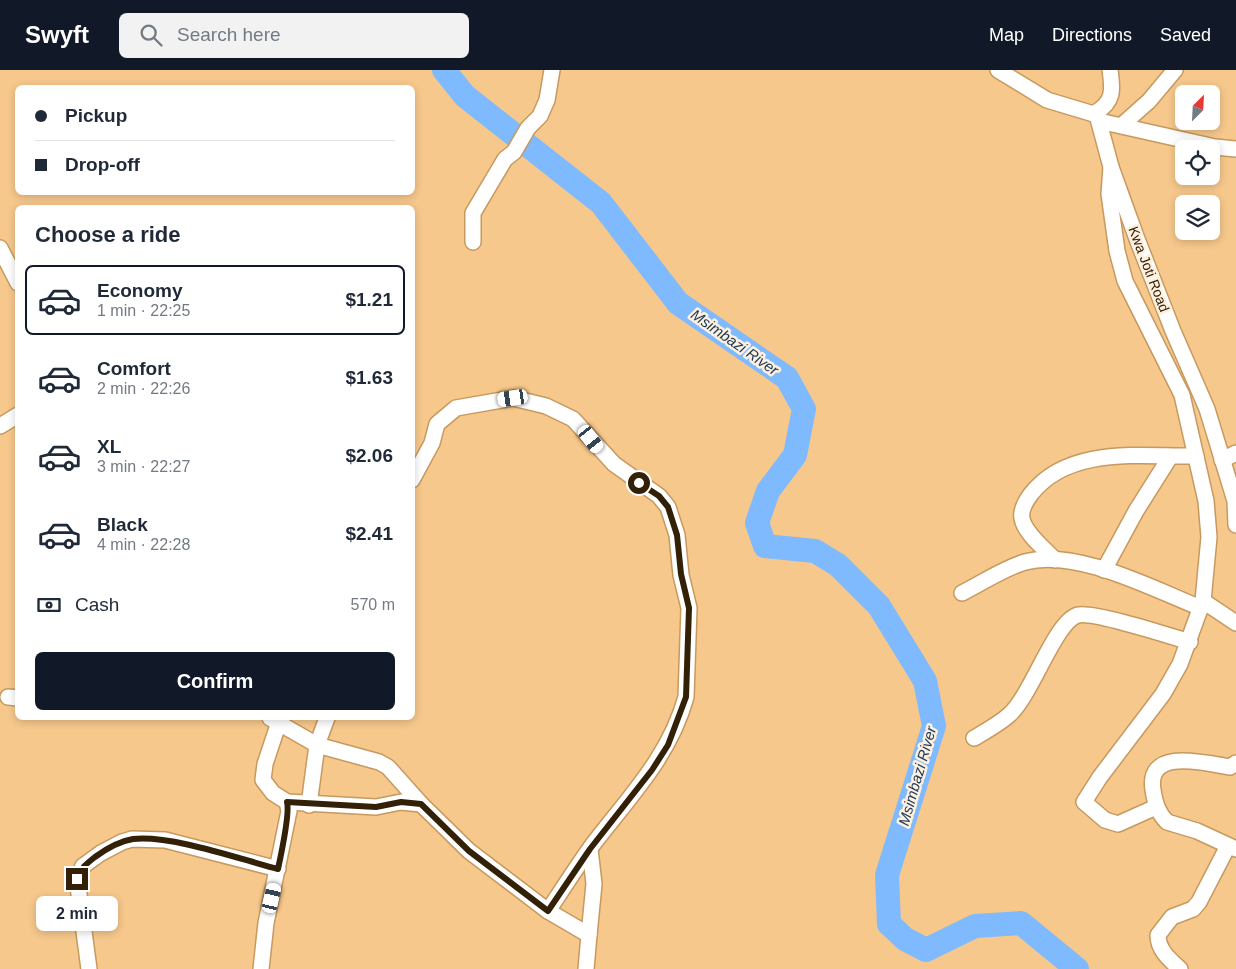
<!DOCTYPE html>
<html lang="en">
<head>
<meta charset="utf-8">
<style>
	body { margin:0; font-family:Helvetica,sans-serif; background:#f2f2f3; color:#1f2937; height:100vh; display:flex; flex-direction:column; font-size:19px; white-space:nowrap }
	* { box-sizing:border-box; margin:0 }
	p { font-size:16px; color:#747a83 }
	.icon { flex:none; width:28px; height:28px; fill:none; stroke:currentColor; stroke-width:2; stroke-linecap:round; stroke-linejoin:round }
	.map { position:relative; flex:1; overflow:hidden }
	.side { position:absolute; left:15px; top:135px; width:400px; height:515px; display:flex; flex-direction:column; background:#fff; border-radius:8px; box-shadow:0 2px 8px #0003 }
	.side>* { flex:none }
	.top-card { position:absolute; left:15px; top:15px; width:400px; height:110px; border-radius:8px; box-shadow:0 2px 8px #0003; display:grid; align-content:center; height:110px; padding:0 20px; background:#fff }
	.needle { width:32px; rotate:24deg }
	.tools { position:absolute; left:1175px; top:15px; display:grid; gap:10px }
	.tools a { display:grid; place-items:center; width:45px; height:45px; border-radius:8px; background:#fff; box-shadow:0 2px 8px #0003; font-size:25px }
	.end { position:absolute; width:22px; height:22px; margin:-11px; border:6px solid #322007; background:#fff; box-shadow:0 0 0 2px #fff }
	.from { border-radius:50% }
	.bubble { position:absolute; height:35px; border-radius:8px; background:#fff; box-shadow:0 2px 8px #0003; font-size:16px; font-weight:800; line-height:35px; text-align:center }
	.car { position:absolute; width:15px; height:30px; margin:-15px -8px; border-radius:6px; box-shadow:0 0 4px 1px #0007; background:linear-gradient(#fff 24%,#345 0 40%,#fff 0 76%,#345 0 86%,#fff 0) }
	.top-card b { display:flex; align-items:center; gap:18px; height:48px; font-size:19px }
	.top-card b+b { border-top:1px solid #e0e1e3 }
	.top-card i { width:12px; height:12px; background:#1f2937 }
	ul { padding:0; list-style:none }
	li { display:flex; align-items:center; gap:15px; height:70px; margin:0 10px 8px; padding:0 10px; border:2px solid transparent; border-radius:8px }
	li div { flex:1 }
	li b { display:block; font-size:19px }
	li em { font-style:normal; font-weight:800 }
	li.active { border-color:#111827 }
	li>.icon { width:45px; height:45px; stroke-width:1.5 }
	h2 { padding:0 20px; font-size:22px; line-height:60px }
	.pay { display:flex; align-items:center; gap:12px; height:55px; padding:0 20px; font-size:19px }
	.pay p { margin-inline-start:auto }
	.cta { display:flex; gap:10px; margin-top:auto; padding:10px 20px }
	.cta a { flex:1; height:58px; border-radius:8px; background:#111827; color:#fff; font-size:20px; font-weight:800; line-height:58px; text-align:center }
	header { display:flex; align-items:center; gap:30px; box-sizing:border-box; height:70px; padding:0 25px; background:#111827; color:#fff }
	header strong { font-size:24px }
	nav { display:flex; gap:28px; margin-inline-start:auto; font-size:18px }
	.search { width:350px; height:45px; background:#f2f2f3; display:flex; align-items:center; gap:12px; box-sizing:border-box; padding:0 18px; border-radius:8px; color:#747a83; font-size:19px }
	.map>svg:first-child { display:block }
	.lines { fill:none; stroke-linecap:round; stroke-linejoin:round }
	.river { stroke:#7fbafe; stroke-width:24 }
	.minor-casing { stroke:#c7995f; stroke-width:18 }
	.minor { stroke:#fff; stroke-width:15 }
	.route { stroke:#322007; stroke-width:6 }
	.labels { text-anchor:middle; dominant-baseline:central; stroke-width:5; stroke-linejoin:round; paint-order:stroke }
	.street-label { font-size:14px; fill:#322007; stroke:#fef0de }
	.water-label { font-size:15px; font-style:italic; fill:#183758; stroke:#fef0de }
</style>
</head>
<body>
<header>
<strong>Swyft</strong>
<div class="search"><svg class="icon" aria-label="search" viewBox="0 0 24 24"><circle cx="10" cy="10" r="6"/><path d="M15 15l6 6"/></svg>Search here</div>
<nav><a>Map</a><a>Directions</a><a>Saved</a></nav>
</header>
<div class="map">
<svg width="1236" height="899" viewBox="0 0 1236 899">
	<rect width="100%" height="100%" fill="#f7c88c"/>
	<g class="lines">
		<path class="river" d="M444 0 465 26 601 133 678 233 787 308 804 339 795 385 768 421 757 453 765 476 815 481 838 495 879 536 925 611 934 656 887 805 889 854 905 869 926 880 975 856 1021 853 1077 899"/>
		<g class="minor-casing">
			<g id="minor">
				<path d="M998 0 1047 30 1097 45 1111 97 1137 169 1173 261 1207 339 1235 431 1236 455"/>
				<path d="M1095 43C1114 32 1113 20 1110 0"/>
				<path d="M1099 51 1215 77 1236 79"/>
				<path d="M1122 55 1149 31 1175 0"/>
				<path d="M1111 97 1109 124 1117 181 1125 211 1182 325 1206 431 1209 467 1203 531 1180 594 1163 624 1100 707 1084 732 1105 750 1118 754 1156 737"/>
				<path d="M473 172V143L505 89 514 82 528 58 540 46 547 30 552 0"/>
				<path d="M0 178 18 213"/>
				<path d="M0 356 18 345"/>
				<path d="M1222 390 1236 383"/>
				<path d="M412 410 432 373 437 354 456 338 513 328 546 336 573 349 614 394 659 426 668 437 677 465 681 505 689 538 686 627C669 688 628 728 591 777 576 798 562 820 548 841"/>
				<path d="M1055 490C1045 479 1028 466 1023 452 1019 443 1025 432 1031 424 1069 375 1143 387 1196 386"/>
				<path d="M1104 500 1136 441 1170 387"/>
				<path d="M962 523C982 513 1004 498 1025 492 1076 478 1153 519 1201 538"/>
				<path d="M1203 531 1236 553"/>
				<path d="M8 627 18 628"/>
				<path d="M270 648 317 675 379 692 388 697 421 734 469 781 548 841 589 865 586 899"/>
				<path d="M974 668C986 661 999 654 1009 645 1032 625 1055 551 1078 545 1093 541 1170 566 1190 572"/>
				<path d="M1236 693 1230 697C1205 693 1146 677 1153 720 1155 733 1158 743 1167 752L1197 761 1236 779"/>
				<path d="M287 732 376 737 401 732 421 734"/>
				<path d="M309 735 317 675 327 648"/>
				<path d="M589 865 594 814 590 779"/>
				<path d="M89 899 77 809 83 796 101 783 122 772 132 769 165 770 278 799"/>
				<path d="M261 899 266 853 289 741 287 732 273 723 263 710 265 694 279 652"/>
				<path d="M1180 899C1169 889 1158 880 1158 865L1172 847 1193 839 1199 832 1228 776"/>
			</g>
		</g>
		<use href="#minor" class="minor"/>
	</g>
	<g class="lines">
		<path class="route" d="M77 809C81 798 86 794 95 787 106 779 120 771 133 769 172 765 239 789 278 799 281 785 290 743 287 732L376 737 401 732 421 734 469 781 548 841 590 779 652 700 668 675 686 627 689 538 681 504 677 465 668 437 659 426 639 413"/>
	</g>
	<g class="labels">
		<g class="street-label">
			<text transform="translate(1149 199) rotate(69)">Kwa Joti Road</text>
		</g>
		<g class="water-label">
			<text transform="translate(735 272) rotate(35)">Msimbazi River</text>
			<text transform="translate(917 706) rotate(-74)">Msimbazi River</text>
		</g>
	</g>
</svg>
<div class="tools">
<a><svg class="needle" viewBox="-14 -14 28 28"><path d="M0-13l5 13h-10z" fill="#e53935"/><path d="M0 13l5-13h-10z" fill="#747a83"/></svg></a>
<a><svg class="icon" aria-label="locate" viewBox="0 0 24 24"><circle cx="12" cy="12" r="6"/><path d="M12 2v4M12 18v4M2 12h4M18 12h4"/></svg></a>
<a><svg class="icon" aria-label="layers" viewBox="0 0 24 24"><path d="M12 4l9 5-9 5-9-5zM3 14l9 5 9-5"/></svg></a>
</div>
<i class="end from" style="left:639px;top:413px"></i>
<i class="end" style="left:77px;top:809px"></i>
<div class="bubble" style="left:36px;top:826px;width:82px">2 min</div>
<i class="car" style="left:513px;top:328px;rotate:262deg"></i>
<i class="car" style="left:591px;top:369px;rotate:142deg"></i>
<i class="car" style="left:272px;top:828px;rotate:13deg"></i>
<div class="top-card">
<b><i class="from"></i>Pickup</b>
<b><i></i>Drop-off</b>
</div>
<section class="side">
<h2>Choose a ride</h2>
<ul>
<li class="active"><svg class="icon" aria-label="car" viewBox="0 0 24 24"><path d="M5 17H2v-5l4-1 3-4h7l3 4 3 1v5h-3M9 17h6M6 11h13"/><circle cx="7" cy="17" r="2"/><circle cx="17" cy="17" r="2"/></svg><div><b>Economy</b><p>1 min · 22:25</p></div><em>$1.21</em></li>
<li><svg class="icon" aria-label="car" viewBox="0 0 24 24"><path d="M5 17H2v-5l4-1 3-4h7l3 4 3 1v5h-3M9 17h6M6 11h13"/><circle cx="7" cy="17" r="2"/><circle cx="17" cy="17" r="2"/></svg><div><b>Comfort</b><p>2 min · 22:26</p></div><em>$1.63</em></li>
<li><svg class="icon" aria-label="car" viewBox="0 0 24 24"><path d="M5 17H2v-5l4-1 3-4h7l3 4 3 1v5h-3M9 17h6M6 11h13"/><circle cx="7" cy="17" r="2"/><circle cx="17" cy="17" r="2"/></svg><div><b>XL</b><p>3 min · 22:27</p></div><em>$2.06</em></li>
<li><svg class="icon" aria-label="car" viewBox="0 0 24 24"><path d="M5 17H2v-5l4-1 3-4h7l3 4 3 1v5h-3M9 17h6M6 11h13"/><circle cx="7" cy="17" r="2"/><circle cx="17" cy="17" r="2"/></svg><div><b>Black</b><p>4 min · 22:28</p></div><em>$2.41</em></li>
</ul>
<div class="pay"><svg class="icon" aria-label="cash" viewBox="0 0 24 24"><path d="M3 7h18v10H3z"/><circle cx="12" cy="12" r="2"/></svg>Cash<p>570 m</p></div>
<div class="cta"><a>Confirm</a></div>
</section>
</div>
</body>
</html>
